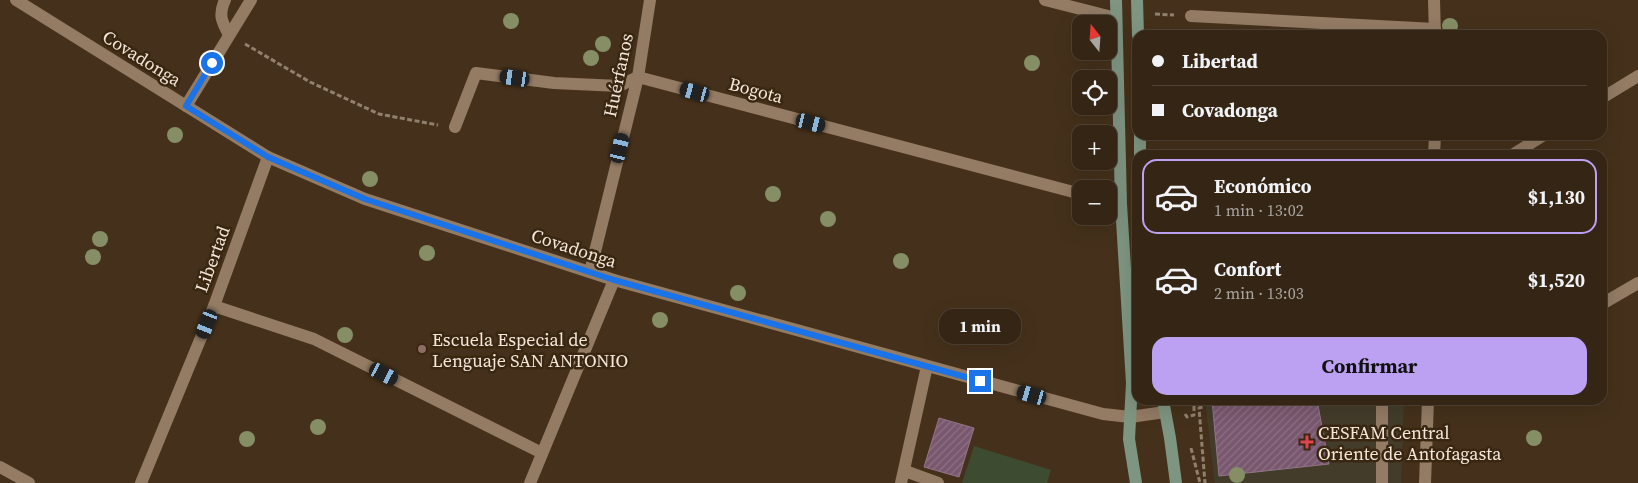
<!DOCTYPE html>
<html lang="es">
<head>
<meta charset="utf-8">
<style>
	body { margin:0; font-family:"Source Serif 4",serif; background:#3c2d1d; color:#f1f3f6; height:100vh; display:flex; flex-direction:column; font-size:19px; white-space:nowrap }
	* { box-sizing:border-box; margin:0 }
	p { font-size:16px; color:#a9a5a0 }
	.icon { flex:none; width:28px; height:28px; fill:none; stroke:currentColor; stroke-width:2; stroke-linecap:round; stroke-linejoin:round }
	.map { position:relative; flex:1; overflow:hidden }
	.panel { position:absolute; left:1132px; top:150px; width:475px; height:255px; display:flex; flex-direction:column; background:#342514; border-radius:15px; box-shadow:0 5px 20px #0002,0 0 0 1px #4e4234 }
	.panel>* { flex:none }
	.banner { position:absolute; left:1132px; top:30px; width:475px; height:110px; border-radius:15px; box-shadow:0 5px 20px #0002,0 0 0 1px #4e4234; display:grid; align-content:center; height:110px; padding:0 20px; background:#342514 }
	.needle { width:32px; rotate:343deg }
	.tools { position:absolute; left:1072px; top:15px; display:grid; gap:10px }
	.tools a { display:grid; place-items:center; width:45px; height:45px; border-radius:10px; background:#342514; box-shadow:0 5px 20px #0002,0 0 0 1px #4e4234; font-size:25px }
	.end { position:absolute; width:22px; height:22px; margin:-11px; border:6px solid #1a73e8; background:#fff; box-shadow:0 0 0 2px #fff }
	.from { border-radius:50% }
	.bubble { position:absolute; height:35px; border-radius:15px; background:#342514; box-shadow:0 5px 20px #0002,0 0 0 1px #4e4234; font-size:16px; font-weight:700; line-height:35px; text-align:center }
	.car { position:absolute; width:15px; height:30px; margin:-15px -8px; border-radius:6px; box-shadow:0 0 4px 1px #0007; background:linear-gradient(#222 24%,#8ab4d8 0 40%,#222 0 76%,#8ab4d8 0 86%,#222 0) }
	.banner b { display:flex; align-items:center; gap:18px; height:48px; font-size:19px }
	.banner b+b { border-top:1px solid #4e4234 }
	.banner i { width:12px; height:12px; background:#f1f3f6 }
	ul { padding:9px 0 0; list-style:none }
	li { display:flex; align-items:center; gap:15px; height:75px; margin:0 10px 8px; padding:0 10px; border:2px solid transparent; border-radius:15px }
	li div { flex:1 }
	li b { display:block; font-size:19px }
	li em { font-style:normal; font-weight:700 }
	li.on { border-color:#bca0f2 }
	li>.icon { width:45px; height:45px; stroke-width:1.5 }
	.cta { display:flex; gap:10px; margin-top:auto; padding:10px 20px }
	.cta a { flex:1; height:58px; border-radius:15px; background:#bca0f2; color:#111; font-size:20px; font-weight:700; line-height:58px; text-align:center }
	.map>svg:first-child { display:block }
	.medical { fill:#433c2b }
	.grass { fill:#3d4b31 }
	.building { fill:url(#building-hatch); stroke:#927588 }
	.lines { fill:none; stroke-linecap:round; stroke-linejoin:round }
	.path { stroke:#91806e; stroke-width:3; stroke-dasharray:5 2.5; stroke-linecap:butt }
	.service { stroke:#937b64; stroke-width:12 }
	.minor { stroke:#937b64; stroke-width:12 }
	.tertiary { stroke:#937b64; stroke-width:12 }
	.secondary { stroke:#7e9581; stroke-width:12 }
	.tree { fill:#858e64 }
	.route { stroke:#1a73e8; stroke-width:6 }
	.education-dot { fill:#8d6e63; stroke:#3a2711; stroke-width:2 }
	.health-dot { fill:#e0444e; stroke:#3a2711; stroke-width:2 }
	.labels { text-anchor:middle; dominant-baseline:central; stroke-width:5; stroke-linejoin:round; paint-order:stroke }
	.street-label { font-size:18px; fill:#f4e7da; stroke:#3a2711 }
	.poi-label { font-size:18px; fill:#f4e7da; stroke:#3a2711; text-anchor:start }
</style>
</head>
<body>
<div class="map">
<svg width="1638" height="483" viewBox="0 0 1638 483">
	<defs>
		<pattern id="building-hatch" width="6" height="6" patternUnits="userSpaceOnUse" patternTransform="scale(1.25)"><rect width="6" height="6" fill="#79586f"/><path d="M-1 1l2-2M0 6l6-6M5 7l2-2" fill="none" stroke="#8d7083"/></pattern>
	</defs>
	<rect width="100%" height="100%" fill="#45311b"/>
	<path class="medical" d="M1205 400H1404L1401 483H1215Z"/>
	<path class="grass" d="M974 446 1051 470 1047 483H962Z"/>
	<g class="building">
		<path d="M1212 400H1317L1329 464 1219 476Z"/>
		<path d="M939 418 974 428 959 477 924 467Z"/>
	</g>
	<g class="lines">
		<g class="path">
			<path d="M1155 14 1174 15"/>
			<path d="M245 44 310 82 379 114 438 125"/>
			<path d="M1203 400V407L1199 408 1205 483"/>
			<path d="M1185 414 1187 417 1194 415V400"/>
			<path d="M1191 448 1200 483"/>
		</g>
		<g class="service">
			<path d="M1382 400V483"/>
			<path d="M905 471 938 483"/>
		</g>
		<g class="minor">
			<path d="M225 0C218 15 222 22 229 35"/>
			<path d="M1045 0 1116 18"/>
			<path d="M1434 0 1435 35"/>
			<path d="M1191 16 1435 29"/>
			<path d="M1602 98 1638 76"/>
			<path d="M186 106 251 0"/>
			<path d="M455 127 476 73 554 83 619 86 638 77 1081 194"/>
			<path d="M1434 155 1435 135"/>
			<path d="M1512 155 1544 135"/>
			<path d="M1109 201 1121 204"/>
			<path d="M590 272 638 77 650 0"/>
			<path d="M1602 304 1638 283"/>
			<path d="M214 306 314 339 542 453"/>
			<path d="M0 467 29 483"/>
			<path d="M141 483 214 306 268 157"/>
			<path d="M530 483 614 280"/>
			<path d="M901 483 927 366"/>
			<path d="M1425 483 1428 400"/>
		</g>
		<path class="tertiary" d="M16 0 268 157 365 199 614 280 1103 414 1130 417 1165 412"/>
		<g class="secondary">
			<path d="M1116 0 1121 204 1132 383 1129 439 1136 483"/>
			<path d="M1137 0 1138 35"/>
			<path d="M1140 135V155"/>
			<path d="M1163 400 1170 438 1176 483"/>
		</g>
	</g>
	<g class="tree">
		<circle cx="511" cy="21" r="8"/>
		<circle cx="1450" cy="26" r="8"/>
		<circle cx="603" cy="44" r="8"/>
		<circle cx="591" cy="58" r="8"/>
		<circle cx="1032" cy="63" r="8"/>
		<circle cx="175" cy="135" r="8"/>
		<circle cx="370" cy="179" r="8"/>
		<circle cx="773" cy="194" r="8"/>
		<circle cx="828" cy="219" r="8"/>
		<circle cx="100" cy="239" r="8"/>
		<circle cx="427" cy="253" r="8"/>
		<circle cx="93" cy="257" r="8"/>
		<circle cx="901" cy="261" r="8"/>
		<circle cx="738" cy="293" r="8"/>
		<circle cx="660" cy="320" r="8"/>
		<circle cx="345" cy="335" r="8"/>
		<circle cx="318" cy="427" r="8"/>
		<circle cx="1534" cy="438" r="8"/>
		<circle cx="247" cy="439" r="8"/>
		<circle cx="1237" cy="475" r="8"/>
	</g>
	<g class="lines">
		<path class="route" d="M212 63 186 106 268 157 365 199 614 280 980 381"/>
	</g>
	<circle class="education-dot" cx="422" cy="349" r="5"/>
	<path class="health-dot" d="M1304.5 434.5h5v5h5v5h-5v5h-5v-5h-5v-5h5z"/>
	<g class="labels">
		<g class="street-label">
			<text transform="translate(142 58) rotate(32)">Covadonga</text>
			<text transform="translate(618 75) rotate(-78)">Huérfanos</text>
			<text transform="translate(756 90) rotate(15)">Bogota</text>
			<text transform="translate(574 248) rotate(18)">Covadonga</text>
			<text transform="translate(212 259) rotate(-70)">Libertad</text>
		</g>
		<g class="poi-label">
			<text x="432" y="339">Escuela Especial de<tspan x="432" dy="21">Lenguaje SAN ANTONIO</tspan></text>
			<text x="1318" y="432">CESFAM Central<tspan x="1318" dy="21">Oriente de Antofagasta</tspan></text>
		</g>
	</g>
</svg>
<div class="tools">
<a><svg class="needle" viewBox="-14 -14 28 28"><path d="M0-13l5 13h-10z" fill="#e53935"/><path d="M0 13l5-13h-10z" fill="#a9a5a0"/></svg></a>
<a><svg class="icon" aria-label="locate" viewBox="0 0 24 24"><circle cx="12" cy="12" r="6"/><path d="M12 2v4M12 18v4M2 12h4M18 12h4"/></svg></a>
<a>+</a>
<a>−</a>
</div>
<i class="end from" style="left:212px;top:63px"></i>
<i class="end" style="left:980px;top:381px"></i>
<div class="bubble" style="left:939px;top:309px;width:82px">1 min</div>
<i class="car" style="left:515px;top:78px;rotate:278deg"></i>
<i class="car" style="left:695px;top:92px;rotate:285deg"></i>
<i class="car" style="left:811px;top:123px;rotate:104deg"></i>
<i class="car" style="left:620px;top:148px;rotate:13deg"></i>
<i class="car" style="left:207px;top:324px;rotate:202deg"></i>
<i class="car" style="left:384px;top:374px;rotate:117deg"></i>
<i class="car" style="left:1032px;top:395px;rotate:286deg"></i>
<div class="banner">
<b><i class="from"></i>Libertad</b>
<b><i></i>Covadonga</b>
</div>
<section class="panel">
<ul>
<li class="on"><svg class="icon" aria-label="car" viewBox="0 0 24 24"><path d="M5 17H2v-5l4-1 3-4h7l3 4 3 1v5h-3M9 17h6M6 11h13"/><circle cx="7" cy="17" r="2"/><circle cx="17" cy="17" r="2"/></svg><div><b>Económico</b><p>1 min · 13:02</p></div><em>$1,130</em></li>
<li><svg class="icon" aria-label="car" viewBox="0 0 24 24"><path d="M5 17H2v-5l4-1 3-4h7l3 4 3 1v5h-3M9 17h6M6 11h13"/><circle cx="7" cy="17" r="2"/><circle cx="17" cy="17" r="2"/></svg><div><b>Confort</b><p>2 min · 13:03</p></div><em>$1,520</em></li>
</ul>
<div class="cta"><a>Confirmar</a></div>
</section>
</div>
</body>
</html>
